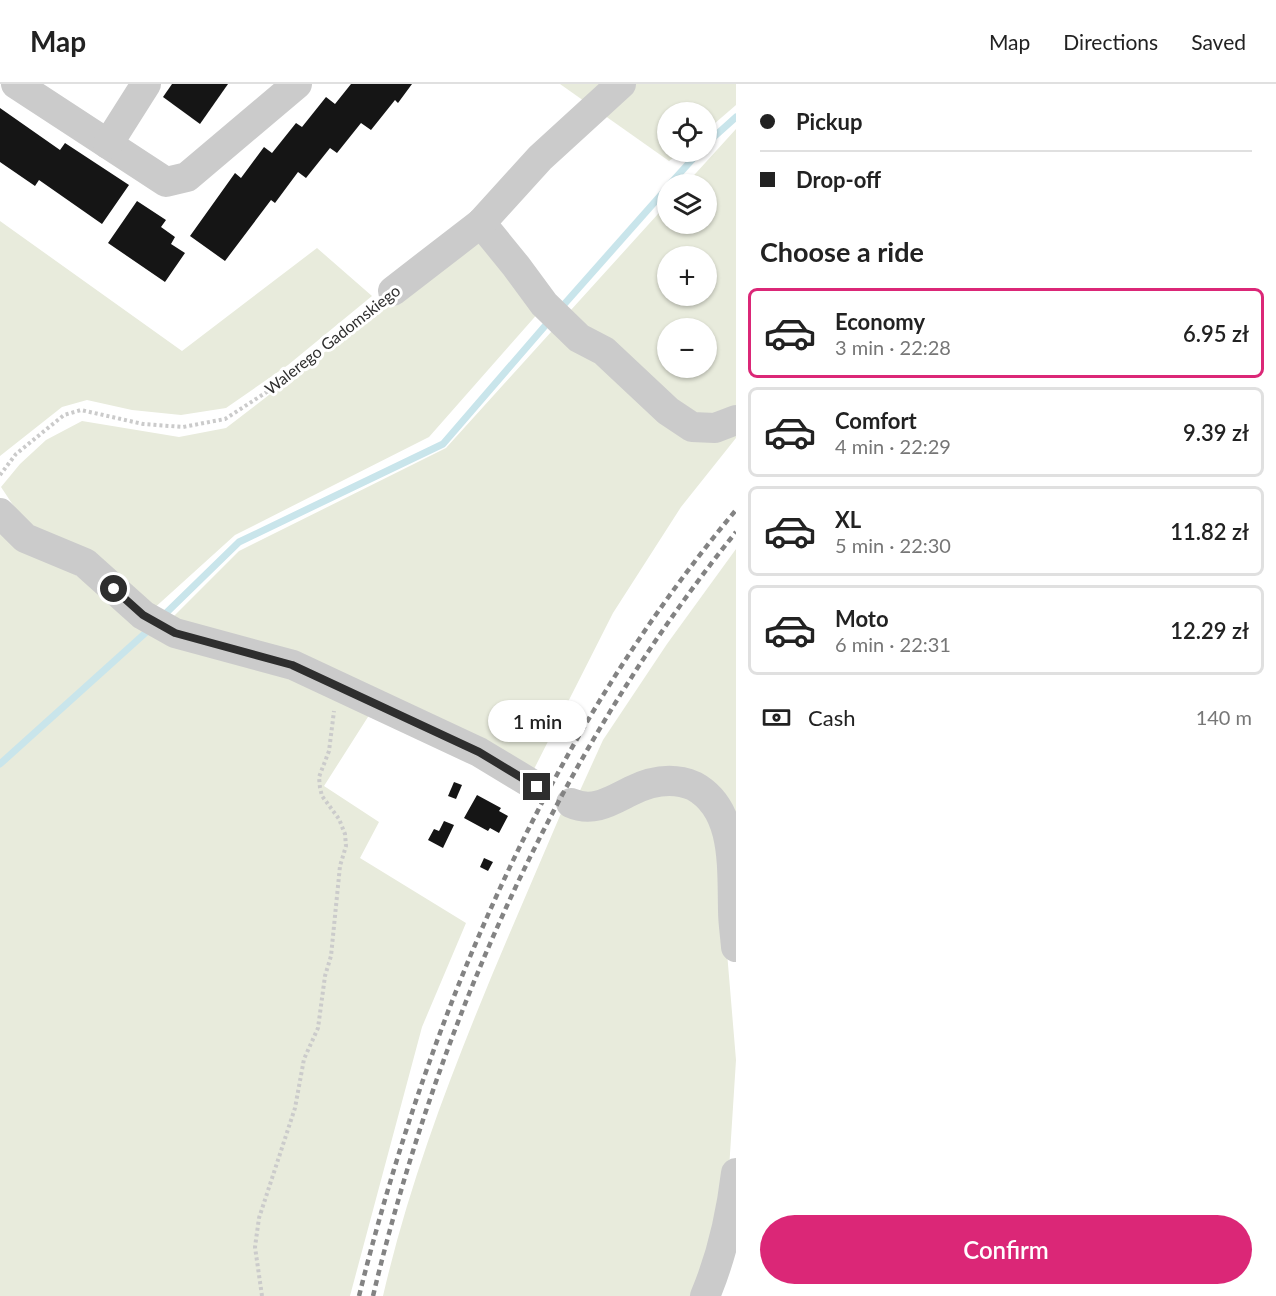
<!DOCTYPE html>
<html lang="en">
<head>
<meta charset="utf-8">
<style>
	body { margin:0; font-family:Lato,sans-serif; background:#f2f2f2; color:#222; height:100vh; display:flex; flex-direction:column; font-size:22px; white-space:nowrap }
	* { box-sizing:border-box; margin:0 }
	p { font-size:20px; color:#767676 }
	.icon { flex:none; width:33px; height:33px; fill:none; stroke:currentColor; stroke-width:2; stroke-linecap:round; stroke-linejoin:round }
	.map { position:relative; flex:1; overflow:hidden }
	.panel { display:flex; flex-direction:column; background:#fff; width:540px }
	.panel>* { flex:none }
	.banner { display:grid; align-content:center; height:132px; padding:0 24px; background:#fff }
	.buttons { position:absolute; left:657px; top:18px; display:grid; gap:12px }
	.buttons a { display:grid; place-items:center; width:60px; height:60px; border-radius:50%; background:#fff; box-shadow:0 2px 4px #0004; font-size:30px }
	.end { position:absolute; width:27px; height:27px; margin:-14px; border:8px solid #2e2e2e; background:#fff; box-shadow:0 0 0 3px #fff }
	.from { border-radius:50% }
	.bubble { position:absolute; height:42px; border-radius:21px; background:#fff; box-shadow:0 2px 4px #0004; font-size:20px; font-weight:600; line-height:42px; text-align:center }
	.banner b { display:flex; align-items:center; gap:21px; height:57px; font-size:22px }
	.banner b+b { border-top:2px solid #e0e0e0 }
	.banner i { width:15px; height:15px; background:#222 }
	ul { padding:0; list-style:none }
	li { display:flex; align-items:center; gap:18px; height:90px; margin:0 12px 9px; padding:0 12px; border:3px solid #e0e0e0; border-radius:9px }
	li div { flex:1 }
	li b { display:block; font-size:22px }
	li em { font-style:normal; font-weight:600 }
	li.active { border-color:#db2777 }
	li>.icon { width:54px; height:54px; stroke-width:1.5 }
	h2 { padding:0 24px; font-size:27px; line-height:72px }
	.pay { display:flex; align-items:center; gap:15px; height:66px; padding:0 24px; font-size:22px }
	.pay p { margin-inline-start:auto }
	.cta { display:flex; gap:12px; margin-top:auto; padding:12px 24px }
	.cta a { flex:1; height:69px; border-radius:36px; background:#db2777; color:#fff; font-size:24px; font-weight:600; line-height:69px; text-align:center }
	header { display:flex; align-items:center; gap:36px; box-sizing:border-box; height:84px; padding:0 30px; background:#fff; border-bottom:2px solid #e0e0e0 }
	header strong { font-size:28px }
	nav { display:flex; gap:33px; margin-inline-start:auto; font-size:21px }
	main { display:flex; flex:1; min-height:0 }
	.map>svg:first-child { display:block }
	.green { fill:#e8ebdc; fill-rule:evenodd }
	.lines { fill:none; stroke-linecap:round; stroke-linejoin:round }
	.stream { stroke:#c9e5eb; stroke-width:7 }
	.building { fill:#151515 }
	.path { stroke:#cbcbcb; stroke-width:4; stroke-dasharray:3 3; stroke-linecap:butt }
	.minor { stroke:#cbcbcb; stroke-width:30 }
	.rail { stroke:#838383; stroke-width:4.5; stroke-dasharray:6 4.5; stroke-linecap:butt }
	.route { stroke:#2e2e2e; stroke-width:8 }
	.labels { text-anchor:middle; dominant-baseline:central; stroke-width:6; stroke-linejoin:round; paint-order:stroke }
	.street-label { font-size:16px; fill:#2e2e2e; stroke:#fff }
</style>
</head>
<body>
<header>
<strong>Map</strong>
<nav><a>Map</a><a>Directions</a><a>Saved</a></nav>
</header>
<main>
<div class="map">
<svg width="736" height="1212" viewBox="0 0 736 1212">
	<rect width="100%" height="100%" fill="#fff"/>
	<g class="green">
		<path d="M560 0H736V21L707 46 706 28H668V68H681L669 77Z"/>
		<path d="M736 45V354L681 423 613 529 531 691 168 538 239 467 446 364 667 120 668 140H706V100H686ZM668 172H706V212H668ZM668 244H706V284H668Z"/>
		<path d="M0 137 182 267 317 164 372 212 288 281 226 324 181 331 132 326 87 316 62 323 0 372Z"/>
		<path d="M477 151 540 227 429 353 235 451 151 527 25 439 1 403 20 380 46 356 82 337 179 353 226 344Z"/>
		<path d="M0 439 169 555 332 607 373 625 324 702 379 738 360 774 466 839 422 943 350 1212H0Z"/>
		<path d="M736 465V749L713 708 597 716 578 711 603 656 667 560Z"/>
		<path d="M657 703 715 725 736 976 728 1101 694 1212H383C422 1043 495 885 562 727Z"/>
	</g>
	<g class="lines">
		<g class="stream">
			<path d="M706 60 736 33"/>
			<path d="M670 100 699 68"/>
			<path d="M560 225 668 103"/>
			<path d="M162 533 239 458 443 360 551 235"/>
			<path d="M0 680 152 543"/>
		</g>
	</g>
	<g class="building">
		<path d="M172 0H228L200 40 163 13Z"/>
		<path d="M351 0H412L398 19 395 16 371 46 361 39 337 69 330 64 306 94 298 88 275 119 271 116 225 177 190 152 235 89 241 94 264 63 272 69 296 39 302 43 326 13 335 20Z"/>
		<path d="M0 24 60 66 65 59 129 101 102 140 39 96 35 102 0 78Z"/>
		<path d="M137 117 166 136 161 143 175 153 171 160 185 169 165 198 108 159Z"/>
		<path d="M454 698 462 701 456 715 448 712Z"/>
		<path d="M477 711 501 724 499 727 508 732 499 749 490 744 488 747 464 734Z"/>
		<path d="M444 737 454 741 443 764 428 756 434 745 439 747Z"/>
		<path d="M484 774 493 778 488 787 480 783Z"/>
	</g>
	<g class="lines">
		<g class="path">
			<path d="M0 391 16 370 64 331 81 326 143 340 183 343 225 335 273 304 373 222"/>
			<path d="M262 1212 255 1163 259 1134 295 1024 304 975 318 944 325 892 331 872 340 782 346 762 345 750 339 735 322 712 320 704 319 693 329 667 334 627"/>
		</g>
		<g class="minor">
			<path d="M16 0 166 98 187 93 297 0"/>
			<path d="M108 60 146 0"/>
			<path d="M481 139 516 182 544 220 579 254 604 267 668 327 692 343 715 344 736 336"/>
			<path d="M393 207 481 139 540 74 621 0"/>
			<path d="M0 429 25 454 85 479 143 531 175 549 293 581 479 668 537 703"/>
			<path d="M571 719C593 729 611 717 631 707 651 697 673 693 694 702 736 725 732 781 733 826 733 838 735 850 736 863"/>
			<path d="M705 1212C722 1172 731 1131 736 1089"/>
		</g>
		<g class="rail">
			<path d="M359 1212C430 928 547 652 736 426"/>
			<path d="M373 1212C439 937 558 669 736 448"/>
		</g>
	</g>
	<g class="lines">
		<path class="route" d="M114 505 143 531 175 549 292 581 479 668 537 703"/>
	</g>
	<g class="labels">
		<g class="street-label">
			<text transform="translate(332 255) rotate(-38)">Walerego Gadomskiego</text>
		</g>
	</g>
</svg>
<div class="buttons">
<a><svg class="icon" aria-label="locate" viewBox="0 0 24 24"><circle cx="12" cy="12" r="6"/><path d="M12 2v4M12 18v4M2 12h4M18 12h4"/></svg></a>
<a><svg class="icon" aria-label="layers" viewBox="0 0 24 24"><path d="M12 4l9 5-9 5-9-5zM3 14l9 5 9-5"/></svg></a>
<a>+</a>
<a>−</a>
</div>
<i class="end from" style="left:114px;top:505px"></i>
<i class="end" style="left:537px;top:703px"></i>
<div class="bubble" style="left:488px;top:616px;width:99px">1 min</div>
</div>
<section class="panel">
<div class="banner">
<b><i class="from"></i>Pickup</b>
<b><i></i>Drop-off</b>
</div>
<h2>Choose a ride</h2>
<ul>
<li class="active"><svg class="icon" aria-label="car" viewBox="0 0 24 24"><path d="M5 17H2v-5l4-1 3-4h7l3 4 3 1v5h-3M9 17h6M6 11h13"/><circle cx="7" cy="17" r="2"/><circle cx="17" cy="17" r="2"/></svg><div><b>Economy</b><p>3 min · 22:28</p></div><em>6.95 zł</em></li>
<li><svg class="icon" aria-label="car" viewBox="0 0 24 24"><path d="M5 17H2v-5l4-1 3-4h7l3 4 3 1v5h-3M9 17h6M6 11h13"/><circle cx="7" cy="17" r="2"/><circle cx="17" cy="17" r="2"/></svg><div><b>Comfort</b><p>4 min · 22:29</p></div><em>9.39 zł</em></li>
<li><svg class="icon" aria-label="car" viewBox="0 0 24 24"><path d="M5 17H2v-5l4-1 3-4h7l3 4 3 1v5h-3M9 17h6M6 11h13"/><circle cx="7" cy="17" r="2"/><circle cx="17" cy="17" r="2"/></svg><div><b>XL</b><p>5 min · 22:30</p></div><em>11.82 zł</em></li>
<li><svg class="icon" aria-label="car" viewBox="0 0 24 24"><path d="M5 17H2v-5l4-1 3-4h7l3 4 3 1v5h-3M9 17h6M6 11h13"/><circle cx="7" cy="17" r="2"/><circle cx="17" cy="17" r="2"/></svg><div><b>Moto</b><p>6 min · 22:31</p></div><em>12.29 zł</em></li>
</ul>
<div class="pay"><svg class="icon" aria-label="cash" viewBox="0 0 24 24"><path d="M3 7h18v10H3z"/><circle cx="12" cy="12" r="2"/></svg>Cash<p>140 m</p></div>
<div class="cta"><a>Confirm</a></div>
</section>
</main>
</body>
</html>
